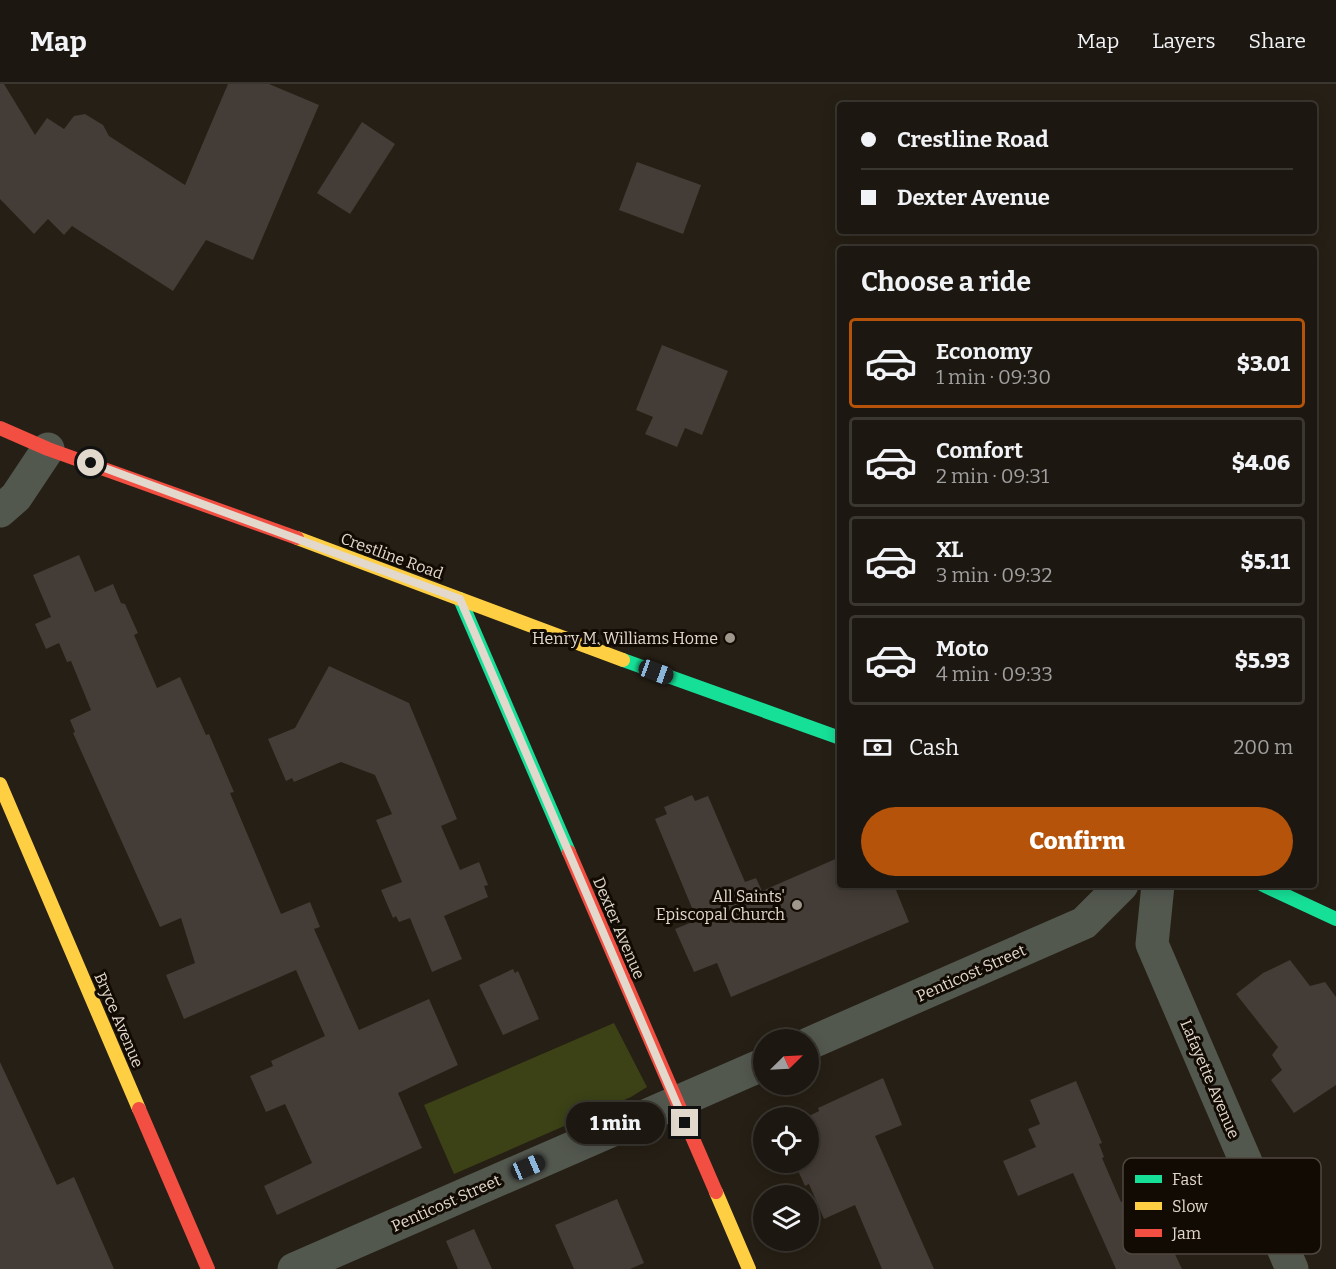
<!DOCTYPE html>
<html lang="en">
<head>
<meta charset="utf-8">
<style>
	body { margin:0; font-family:Bitter,serif; background:#252019; color:#f1f3f6; height:100vh; display:flex; flex-direction:column; font-size:22px; white-space:nowrap }
	* { box-sizing:border-box; margin:0 }
	p { font-size:20px; color:#a09f9f }
	.icon { flex:none; width:33px; height:33px; fill:none; stroke:currentColor; stroke-width:2; stroke-linecap:round; stroke-linejoin:round }
	.map { position:relative; flex:1; overflow:hidden }
	.sheet { position:absolute; left:837px; top:162px; width:480px; height:642px; display:flex; flex-direction:column; background:#1c1710; border-radius:6px; box-shadow:0 3px 15px #0003,0 0 0 2px #3a3630 }
	.sheet>* { flex:none }
	.banner { position:absolute; left:837px; top:18px; width:480px; height:132px; border-radius:6px; box-shadow:0 3px 15px #0003,0 0 0 2px #3a3630; display:grid; align-content:center; height:132px; padding:0 24px; background:#1c1710 }
	.needle { width:39px; rotate:66deg }
	.tools { position:absolute; left:753px; top:945px; display:grid; gap:12px }
	.tools a { display:grid; place-items:center; width:66px; height:66px; border-radius:50%; background:#1c1710; box-shadow:0 3px 15px #0003,0 0 0 2px #3a3630; font-size:30px }
	.end { position:absolute; width:27px; height:27px; margin:-14px; border:8px solid #e2d8cc; background:#111; box-shadow:0 0 0 3px #111 }
	.from { border-radius:50% }
	.bubble { position:absolute; height:42px; border-radius:21px; background:#1c1710; box-shadow:0 3px 15px #0003,0 0 0 2px #3a3630; font-size:20px; font-weight:800; line-height:42px; text-align:center }
	.car { position:absolute; width:18px; height:36px; margin:-18px -9px; border-radius:8px; box-shadow:0 0 4px 2px #0007; background:linear-gradient(#222 24%,#8ab4d8 0 40%,#222 0 76%,#8ab4d8 0 86%,#222 0) }
	.banner b { display:flex; align-items:center; gap:21px; height:57px; font-size:22px }
	.banner b+b { border-top:2px solid #3a3630 }
	.banner i { width:15px; height:15px; background:#f1f3f6 }
	ul { padding:0; list-style:none }
	li { display:flex; align-items:center; gap:18px; height:90px; margin:0 12px 9px; padding:0 12px; border:3px solid #3a3630; border-radius:6px }
	li div { flex:1 }
	li b { display:block; font-size:22px }
	li em { font-style:normal; font-weight:800 }
	li.selected { border-color:#b45309 }
	li>.icon { width:54px; height:54px; stroke-width:1.5 }
	h2 { padding:0 24px; font-size:27px; line-height:72px }
	.pay { display:flex; align-items:center; gap:15px; height:66px; padding:0 24px; font-size:22px }
	.pay p { margin-inline-start:auto }
	.action { display:flex; gap:12px; margin-top:auto; padding:12px 24px }
	.action a { flex:1; height:69px; border-radius:36px; background:#b45309; color:#fff; font-size:24px; font-weight:800; line-height:69px; text-align:center }
	header { display:flex; align-items:center; gap:36px; box-sizing:border-box; height:84px; padding:0 30px; background:#1c1710; border-bottom:2px solid #3a3630 }
	header strong { font-size:28px }
	nav { display:flex; gap:33px; margin-inline-start:auto; font-size:21px }
	.map>svg:first-child { display:block }
	.green { fill:#3c4216 }
	.building { fill:#443c36 }
	.lines { fill:none; stroke-linecap:round; stroke-linejoin:round }
	.street { stroke:#53584f; stroke-width:33 }
	.fast { stroke:#16e098; stroke-width:14 }
	.slow { stroke:#ffcf43; stroke-width:14 }
	.jam { stroke:#f24e42; stroke-width:14 }
	.route { stroke:#e2d8cc; stroke-width:8 }
	.poi-dot { fill:#a0978c; stroke:#110b04; stroke-width:2 }
	.labels { text-anchor:middle; dominant-baseline:central; stroke-width:6; stroke-linejoin:round; paint-order:stroke }
	.street-label { font-size:16px; fill:#e2d8cc; stroke:#110b04 }
	.poi-label { font-size:16px; fill:#e2d8cc; stroke:#110b04; text-anchor:end }
	.key { fill:#110b04; stroke:#504840; stroke-width:1.5 }
	.key-label { font-size:16px; fill:#e2d8cc }
</style>
</head>
<body>
<header>
<strong>Map</strong>
<nav><a>Map</a><a>Layers</a><a>Share</a></nav>
</header>
<div class="map">
<svg width="1336" height="1185" viewBox="0 0 1336 1185">
	<rect width="100%" height="100%" fill="#261f15"/>
	<path class="green" d="M614 939 647 1003 631 1013 454 1090 424 1021Z"/>
	<g class="building">
		<path d="M0 0H4L35 51 47 34 64 45 74 32 85 30 103 41 109 52 185 101 228 0H269L319 21 253 176 206 156 173 207 72 142 64 151 48 135 34 150 0 115Z"/>
		<path d="M362 38 395 60 350 130 317 109Z"/>
		<path d="M637 78 701 101 683 150 619 126Z"/>
		<path d="M662 261 728 287 702 351 685 344 677 363 645 350 653 333 636 326Z"/>
		<path d="M79 471 95 508 113 500 121 519 125 520 138 549 134 551 157 604 180 593 206 651 209 650 234 708 230 709 281 830 310 818 320 843 314 845 359 946 429 915 458 981 398 1009 422 1064 277 1131 264 1102 312 1079 285 1020 266 1028 250 992 273 982 271 977 325 952 296 886 184 935 166 891 195 879 181 834 160 843 73 649 75 648 70 636 91 626 71 577 67 578 59 559 46 565 35 540 51 533 33 491Z"/>
		<path d="M329 582 409 619 457 735 441 742 460 786 479 778 488 801 484 802 488 813 444 832 462 875 432 888 410 834 399 838 396 832 393 834 381 806 402 798 376 736 392 730 375 691 341 678 294 698 292 694 286 697 268 655 295 644Z"/>
		<path d="M692 711 695 717 708 712 745 798 756 794 762 807 840 773V801H894L909 838 731 913 717 879 694 888 675 845 697 836 655 735 667 730 664 723Z"/>
		<path d="M1290 876 1310 902 1325 898 1336 913V1001L1294 1029 1271 996 1282 986 1272 971 1278 963 1236 910 1263 889Z"/>
		<path d="M513 885 515 889 518 887 539 935 503 951 479 901Z"/>
		<path d="M0 978 57 1101 74 1093 114 1185H0Z"/>
		<path d="M883 994 902 1041 875 1052 934 1185H882L855 1121 824 1135 809 1100 805 1102 794 1078H808V1034H805L819 1027 818 1024Z"/>
		<path d="M1076 997 1102 1059 1099 1060 1104 1073 1102 1074 1121 1118 1155 1103 1165 1126 1156 1130 1182 1185H1116L1073 1089 1018 1112 1003 1077 1036 1063 1028 1045 1040 1040 1030 1016Z"/>
		<path d="M617 1115 644 1179 630 1185H574L555 1141Z"/>
		<path d="M474 1145 492 1185H458L446 1157Z"/>
	</g>
	<g class="lines">
		<g class="street">
			<path d="M0 427 16 413 48 365"/>
			<path d="M1158 801 1152 860 1292 1185"/>
			<path d="M808 960 1084 839 1122 801"/>
			<path d="M294 1185 764 980"/>
		</g>
		<g class="fast">
			<path d="M460 515 569 768"/>
			<path d="M623 576 840 654"/>
			<path d="M1263 801 1336 835"/>
		</g>
		<g class="slow">
			<path d="M297 454 623 576"/>
			<path d="M0 700 139 1025"/>
			<path d="M716 1108 749 1185"/>
		</g>
		<g class="jam">
			<path d="M0 344 48 365 297 454"/>
			<path d="M569 768 716 1108"/>
			<path d="M139 1025 208 1185"/>
		</g>
	</g>
	<g class="lines">
		<path class="route" d="M91 379 460 515 685 1039"/>
	</g>
	<g class="poi-dot">
		<circle cx="730" cy="554" r="6"/>
		<circle cx="797" cy="821" r="6"/>
	</g>
	<g class="labels">
		<g class="street-label">
			<text transform="translate(392 472) rotate(20)">Crestline Road</text>
			<text transform="translate(619 844) rotate(67)">Dexter Avenue</text>
			<text transform="translate(971 889) rotate(-24)">Penticost Street</text>
			<text transform="translate(119 936) rotate(67)">Bryce Avenue</text>
			<text transform="translate(1210 995) rotate(67)">Lafayette Avenue</text>
			<text transform="translate(446 1119) rotate(-24)">Penticost Street</text>
		</g>
		<g class="poi-label">
			<text x="718" y="554">Henry M. Williams Home</text>
			<text x="785" y="812">All Saints'<tspan x="785" dy="18">Episcopal Church</tspan></text>
		</g>
	</g>
	<rect x="1123" y="1074" width="198" height="96" rx="9" class="key"/>
	<rect x="1135" y="1091" width="27" height="8" fill="#16e098"/>
	<rect x="1135" y="1118" width="27" height="8" fill="#ffcf43"/>
	<rect x="1135" y="1145" width="27" height="8" fill="#f24e42"/>
	<g class="key-label">
		<text x="1172" y="1101">Fast</text>
		<text x="1172" y="1128">Slow</text>
		<text x="1172" y="1155">Jam</text>
	</g>
</svg>
<div class="tools">
<a><svg class="needle" viewBox="-14 -14 28 28"><path d="M0-13l5 13h-10z" fill="#e53935"/><path d="M0 13l5-13h-10z" fill="#a09f9f"/></svg></a>
<a><svg class="icon" aria-label="locate" viewBox="0 0 24 24"><circle cx="12" cy="12" r="6"/><path d="M12 2v4M12 18v4M2 12h4M18 12h4"/></svg></a>
<a><svg class="icon" aria-label="layers" viewBox="0 0 24 24"><path d="M12 4l9 5-9 5-9-5zM3 14l9 5 9-5"/></svg></a>
</div>
<i class="end from" style="left:91px;top:379px"></i>
<i class="end" style="left:685px;top:1039px"></i>
<div class="bubble" style="left:566px;top:1018px;width:99px">1 min</div>
<i class="car" style="left:656px;top:588px;rotate:110deg"></i>
<i class="car" style="left:528px;top:1083px;rotate:67deg"></i>
<div class="banner">
<b><i class="from"></i>Crestline Road</b>
<b><i></i>Dexter Avenue</b>
</div>
<section class="sheet">
<h2>Choose a ride</h2>
<ul>
<li class="selected"><svg class="icon" aria-label="car" viewBox="0 0 24 24"><path d="M5 17H2v-5l4-1 3-4h7l3 4 3 1v5h-3M9 17h6M6 11h13"/><circle cx="7" cy="17" r="2"/><circle cx="17" cy="17" r="2"/></svg><div><b>Economy</b><p>1 min · 09:30</p></div><em>$3.01</em></li>
<li><svg class="icon" aria-label="car" viewBox="0 0 24 24"><path d="M5 17H2v-5l4-1 3-4h7l3 4 3 1v5h-3M9 17h6M6 11h13"/><circle cx="7" cy="17" r="2"/><circle cx="17" cy="17" r="2"/></svg><div><b>Comfort</b><p>2 min · 09:31</p></div><em>$4.06</em></li>
<li><svg class="icon" aria-label="car" viewBox="0 0 24 24"><path d="M5 17H2v-5l4-1 3-4h7l3 4 3 1v5h-3M9 17h6M6 11h13"/><circle cx="7" cy="17" r="2"/><circle cx="17" cy="17" r="2"/></svg><div><b>XL</b><p>3 min · 09:32</p></div><em>$5.11</em></li>
<li><svg class="icon" aria-label="car" viewBox="0 0 24 24"><path d="M5 17H2v-5l4-1 3-4h7l3 4 3 1v5h-3M9 17h6M6 11h13"/><circle cx="7" cy="17" r="2"/><circle cx="17" cy="17" r="2"/></svg><div><b>Moto</b><p>4 min · 09:33</p></div><em>$5.93</em></li>
</ul>
<div class="pay"><svg class="icon" aria-label="cash" viewBox="0 0 24 24"><path d="M3 7h18v10H3z"/><circle cx="12" cy="12" r="2"/></svg>Cash<p>200 m</p></div>
<div class="action"><a>Confirm</a></div>
</section>
</div>
</body>
</html>
